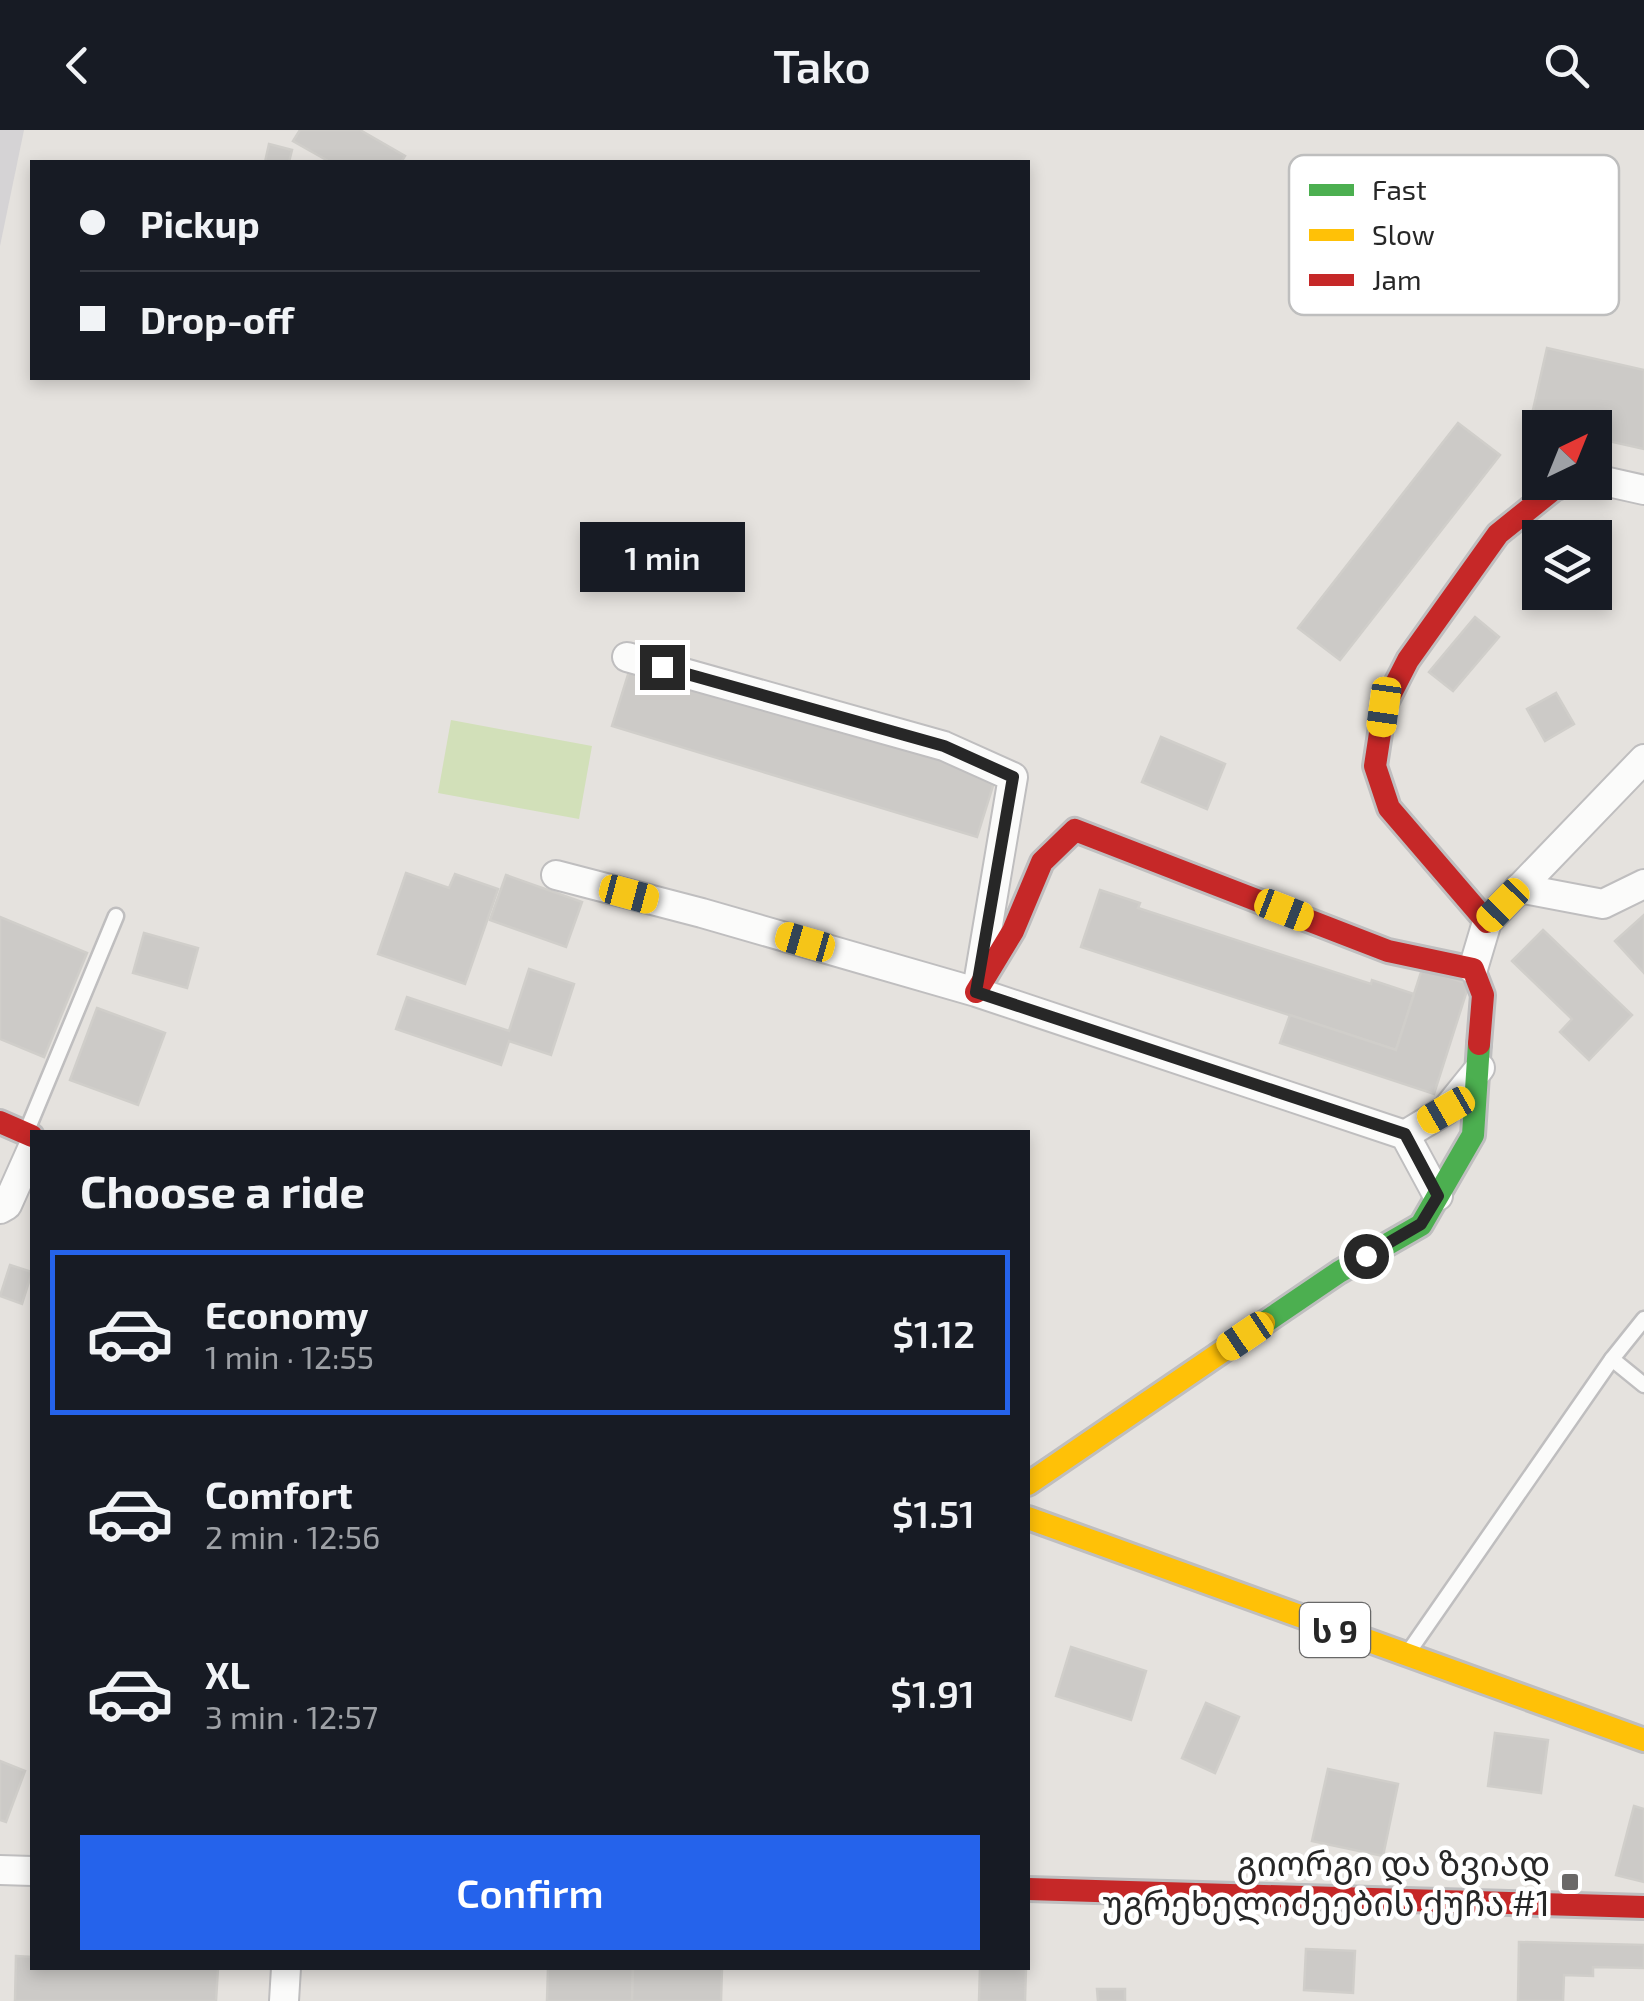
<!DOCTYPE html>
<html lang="en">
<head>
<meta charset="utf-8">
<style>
	body { margin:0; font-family:"Exo 2","Noto Sans Georgian",sans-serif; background:#20242c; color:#f1f3f6; height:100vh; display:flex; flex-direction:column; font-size:38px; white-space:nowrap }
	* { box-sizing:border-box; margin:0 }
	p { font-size:32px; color:#9ea1a6 }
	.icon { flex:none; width:55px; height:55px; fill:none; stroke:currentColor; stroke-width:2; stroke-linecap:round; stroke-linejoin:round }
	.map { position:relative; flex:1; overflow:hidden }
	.side { position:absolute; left:30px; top:1000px; width:1000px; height:840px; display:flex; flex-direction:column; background:#171b24; border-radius:0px; box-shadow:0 5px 15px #0003 }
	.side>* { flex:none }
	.guide { position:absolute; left:30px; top:30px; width:1000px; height:220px; border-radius:0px; box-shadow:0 5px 15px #0003; display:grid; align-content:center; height:220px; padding:0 50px; background:#171b24 }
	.needle { width:65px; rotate:43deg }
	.tools { position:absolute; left:1522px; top:280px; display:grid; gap:20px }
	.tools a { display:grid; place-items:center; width:90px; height:90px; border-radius:0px; background:#171b24; box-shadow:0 5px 15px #0003; font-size:50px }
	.end { position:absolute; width:45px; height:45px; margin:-22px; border:12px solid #272727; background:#fff; box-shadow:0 0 0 5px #fff }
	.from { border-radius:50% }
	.bubble { position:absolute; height:70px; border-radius:0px; background:#171b24; box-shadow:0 5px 15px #0003; font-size:32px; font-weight:600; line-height:70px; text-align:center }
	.car { position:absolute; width:30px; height:60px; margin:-30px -15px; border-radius:12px; box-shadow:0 0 8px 2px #0007; background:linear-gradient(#f5c518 24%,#345 0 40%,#f5c518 0 76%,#345 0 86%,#f5c518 0) }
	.guide b { display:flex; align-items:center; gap:35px; height:95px; font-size:38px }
	.guide b+b { border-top:2px solid #363941 }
	.guide i { width:25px; height:25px; background:#f1f3f6 }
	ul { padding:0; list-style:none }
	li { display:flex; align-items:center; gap:30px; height:165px; margin:0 20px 15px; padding:0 30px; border:5px solid transparent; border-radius:0px }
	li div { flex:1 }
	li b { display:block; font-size:38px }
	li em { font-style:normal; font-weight:600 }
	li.active { border-color:#2563eb }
	li>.icon { width:90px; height:90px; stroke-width:1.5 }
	h2 { padding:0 50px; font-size:45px; line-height:120px }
	.primary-button { display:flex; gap:20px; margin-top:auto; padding:20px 50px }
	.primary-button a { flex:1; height:115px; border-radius:0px; background:#2563eb; color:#fff; font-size:40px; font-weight:600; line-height:115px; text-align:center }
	header { display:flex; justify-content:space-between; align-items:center; height:130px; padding:0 50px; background:#171b24; font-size:45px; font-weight:600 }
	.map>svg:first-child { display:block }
	.industrial { fill:#d5d3d5 }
	.pitch { fill:#d2e0b9 }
	.building { fill:#cccac7; stroke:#d0ceca; stroke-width:2.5 }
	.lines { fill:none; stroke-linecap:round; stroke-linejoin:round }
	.lane-casing { stroke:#bfbebf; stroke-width:19 }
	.street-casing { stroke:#bfbebf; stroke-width:32 }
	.fast-casing { stroke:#bfbebf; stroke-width:28 }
	.slow-casing { stroke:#bfbebf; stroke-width:28 }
	.jam-casing { stroke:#bfbebf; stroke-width:28 }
	.lane { stroke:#fbfbfa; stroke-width:14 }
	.street { stroke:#fbfbfa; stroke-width:28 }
	.fast { stroke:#4caf50; stroke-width:22 }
	.slow { stroke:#ffc107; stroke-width:22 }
	.jam { stroke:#c62828; stroke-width:22 }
	.route { stroke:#272727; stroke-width:12 }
	.poi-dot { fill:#6a6867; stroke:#fff; stroke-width:4 }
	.labels { text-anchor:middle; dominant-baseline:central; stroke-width:9; stroke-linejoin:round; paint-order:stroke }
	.shield { fill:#fff; stroke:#686868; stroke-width:2.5 }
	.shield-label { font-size:32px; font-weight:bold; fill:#272727 }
	.poi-label { font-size:35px; fill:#272727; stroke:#fff; text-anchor:end }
	.key { fill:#fff; stroke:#bebebe; stroke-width:2.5 }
	.key-label { font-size:28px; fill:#272727 }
</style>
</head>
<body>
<header><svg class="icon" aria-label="back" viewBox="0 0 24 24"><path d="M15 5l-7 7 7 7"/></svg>Tako<svg class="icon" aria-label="search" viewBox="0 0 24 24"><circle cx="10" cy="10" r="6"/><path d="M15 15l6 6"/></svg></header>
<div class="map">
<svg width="1644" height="1871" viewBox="0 0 1644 1871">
	<rect width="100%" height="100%" fill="#e5e2de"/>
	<path class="industrial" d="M0 0H24L0 116Z"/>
	<path class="pitch" d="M451 590 592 616 579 689 438 663Z"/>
	<g class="building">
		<path d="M300 0H360L405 26 401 32H330L293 11Z"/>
		<path d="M269 14 292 20 289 32H265Z"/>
		<path d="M1547 218 1644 240V319L1595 308V298H1548L1530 293Z"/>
		<path d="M1458 293 1500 325 1340 530 1298 498Z"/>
		<path d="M1475 487 1499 507 1453 561 1429 542Z"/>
		<path d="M631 535 996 646 977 707 612 596Z"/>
		<path d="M1556 563 1574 594 1545 611 1527 579Z"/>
		<path d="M1161 607 1225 634 1207 679 1142 652Z"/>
		<path d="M406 743 449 758 455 744 498 759 465 854 378 824Z"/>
		<path d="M506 745 582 772 566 817 490 790Z"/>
		<path d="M1100 760 1140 773 1138 778 1371 854 1372 850 1414 864 1396 920 1081 817Z"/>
		<path d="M1644 785V843L1615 811Z"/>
		<path d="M0 787 87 823 44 927 0 909Z"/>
		<path d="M1543 800 1632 885 1589 930 1560 902 1572 889 1512 831Z"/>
		<path d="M144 803 198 818 187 858 133 843Z"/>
		<path d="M529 839 574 854 551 925 509 911 501 935 396 899 407 867 509 901Z"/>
		<path d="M1422 839 1469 854 1434 964 1280 913 1290 885 1396 920Z"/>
		<path d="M97 878 165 903 138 975 70 950Z"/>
		<path d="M10 1135 32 1142 22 1174 0 1166Z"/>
		<path d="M1071 1517 1146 1541 1131 1590 1056 1566Z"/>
		<path d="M1206 1573 1239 1587 1215 1643 1182 1628Z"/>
		<path d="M1495 1603 1548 1610 1541 1663 1488 1656Z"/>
		<path d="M0 1631 25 1641 6 1692 0 1690Z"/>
		<path d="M1328 1639 1398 1654 1383 1726 1312 1711Z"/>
		<path d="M1634 1676 1644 1679V1752L1616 1745Z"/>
		<path d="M1519 1812 1644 1815V1838L1593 1837V1846L1564 1845 1563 1871H1518Z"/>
		<path d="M1306 1819 1355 1821 1353 1863 1304 1860Z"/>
		<path d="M16 1826 32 1827V1838H218L216 1871H15Z"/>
		<path d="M548 1838H633L632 1871H547Z"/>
		<path d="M633 1838H722L721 1871H632Z"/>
		<path d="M980 1838H1026L1025 1871H979Z"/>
		<path d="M1097 1859H1125V1871H1098Z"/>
	</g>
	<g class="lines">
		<g class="lane-casing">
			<g id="lane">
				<path d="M28 998 116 786"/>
				<path d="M1644 1189 1612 1229 1644 1255"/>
				<path d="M1412 1517 1612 1229"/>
			</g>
		</g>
		<g class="street-casing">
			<g id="street">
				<path d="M1595 349 1644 360"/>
				<path d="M627 527 944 616 1013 647 979 848"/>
				<path d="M556 745 702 783 976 862 1405 1005 1438 1066"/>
				<path d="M1519 758 1603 774 1644 754"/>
				<path d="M1473 839 1487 792 1644 629"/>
				<path d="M1405 1005 1446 980 1480 938"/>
				<path d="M0 1079 7 1075 32 1019"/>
				<path d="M0 1740 32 1741"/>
				<path d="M284 1871 286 1838"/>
			</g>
		</g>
		<g class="fast-casing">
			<path id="fast" d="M1264 1193 1339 1142 1421 1095 1473 1005 1479 914"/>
		</g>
		<g class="slow-casing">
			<g id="slow">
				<path d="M1028 1354 1264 1193"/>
				<path d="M1028 1388 1644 1610"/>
			</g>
		</g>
		<g class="jam-casing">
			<g id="jam">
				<path d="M1487 792 1389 678 1375 636 1384 577 1408 530 1498 404 1554 359 1572 352"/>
				<path d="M976 862 1013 801 1042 732 1075 700 1388 821 1473 839 1483 865 1479 914"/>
				<path d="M0 992 32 1006"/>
				<path d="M1028 1759 1644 1777"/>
			</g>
		</g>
		<use href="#lane" class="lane"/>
		<use href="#street" class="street"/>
		<use href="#fast" class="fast"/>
		<use href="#slow" class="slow"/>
		<use href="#jam" class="jam"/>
	</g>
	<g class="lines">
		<path class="route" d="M662 537 944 616 1013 647 976 862 1405 1004 1438 1066 1421 1094 1366 1126"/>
	</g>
	<rect class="poi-dot" x="1560" y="1742" width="20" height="20" rx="5"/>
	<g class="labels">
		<rect class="shield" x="1300" y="1473" width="70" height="54" rx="8"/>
		<g class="shield-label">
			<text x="1335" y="1500">ს 9</text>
		</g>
		<g class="poi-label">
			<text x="1550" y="1732">გიორგი და ზვიად<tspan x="1550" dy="40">უგრეხელიძეების ქუჩა #1</tspan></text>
		</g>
	</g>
	<rect x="1289" y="25" width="330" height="160" rx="15" class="key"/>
	<rect x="1309" y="54" width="45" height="12" fill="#4caf50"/>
	<rect x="1309" y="99" width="45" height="12" fill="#ffc107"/>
	<rect x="1309" y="144" width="45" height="12" fill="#c62828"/>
	<g class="key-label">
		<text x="1372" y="70">Fast</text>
		<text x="1372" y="115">Slow</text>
		<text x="1372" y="160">Jam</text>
	</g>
</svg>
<div class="tools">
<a><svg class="needle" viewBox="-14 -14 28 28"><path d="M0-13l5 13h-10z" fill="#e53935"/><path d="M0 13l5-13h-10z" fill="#9ea1a6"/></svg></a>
<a><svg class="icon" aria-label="layers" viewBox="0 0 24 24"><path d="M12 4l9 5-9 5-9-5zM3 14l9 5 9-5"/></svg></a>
</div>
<i class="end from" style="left:1366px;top:1126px"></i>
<i class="end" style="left:662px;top:537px"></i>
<div class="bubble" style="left:580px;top:392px;width:165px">1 min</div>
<i class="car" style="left:1384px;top:577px;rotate:188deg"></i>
<i class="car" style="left:629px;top:764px;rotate:105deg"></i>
<i class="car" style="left:1503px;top:775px;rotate:224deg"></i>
<i class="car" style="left:1284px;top:780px;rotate:111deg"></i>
<i class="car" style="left:805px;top:812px;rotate:286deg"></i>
<i class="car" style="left:1446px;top:980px;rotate:240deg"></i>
<i class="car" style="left:1245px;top:1206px;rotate:236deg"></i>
<div class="guide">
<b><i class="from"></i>Pickup</b>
<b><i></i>Drop-off</b>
</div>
<section class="side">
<h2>Choose a ride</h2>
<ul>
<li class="active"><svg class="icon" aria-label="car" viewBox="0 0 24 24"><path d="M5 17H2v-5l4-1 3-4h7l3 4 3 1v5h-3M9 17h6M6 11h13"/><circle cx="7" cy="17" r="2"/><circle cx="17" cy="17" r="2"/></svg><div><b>Economy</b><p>1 min · 12:55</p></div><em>$1.12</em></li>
<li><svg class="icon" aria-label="car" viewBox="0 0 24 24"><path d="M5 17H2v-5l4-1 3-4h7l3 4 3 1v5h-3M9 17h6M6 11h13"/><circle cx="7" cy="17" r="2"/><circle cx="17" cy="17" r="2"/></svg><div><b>Comfort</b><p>2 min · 12:56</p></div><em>$1.51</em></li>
<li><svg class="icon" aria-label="car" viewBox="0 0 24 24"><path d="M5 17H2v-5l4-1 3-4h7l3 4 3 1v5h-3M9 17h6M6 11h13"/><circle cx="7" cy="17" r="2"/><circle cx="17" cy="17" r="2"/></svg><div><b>XL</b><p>3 min · 12:57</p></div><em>$1.91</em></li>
</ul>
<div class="primary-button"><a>Confirm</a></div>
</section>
</div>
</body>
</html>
